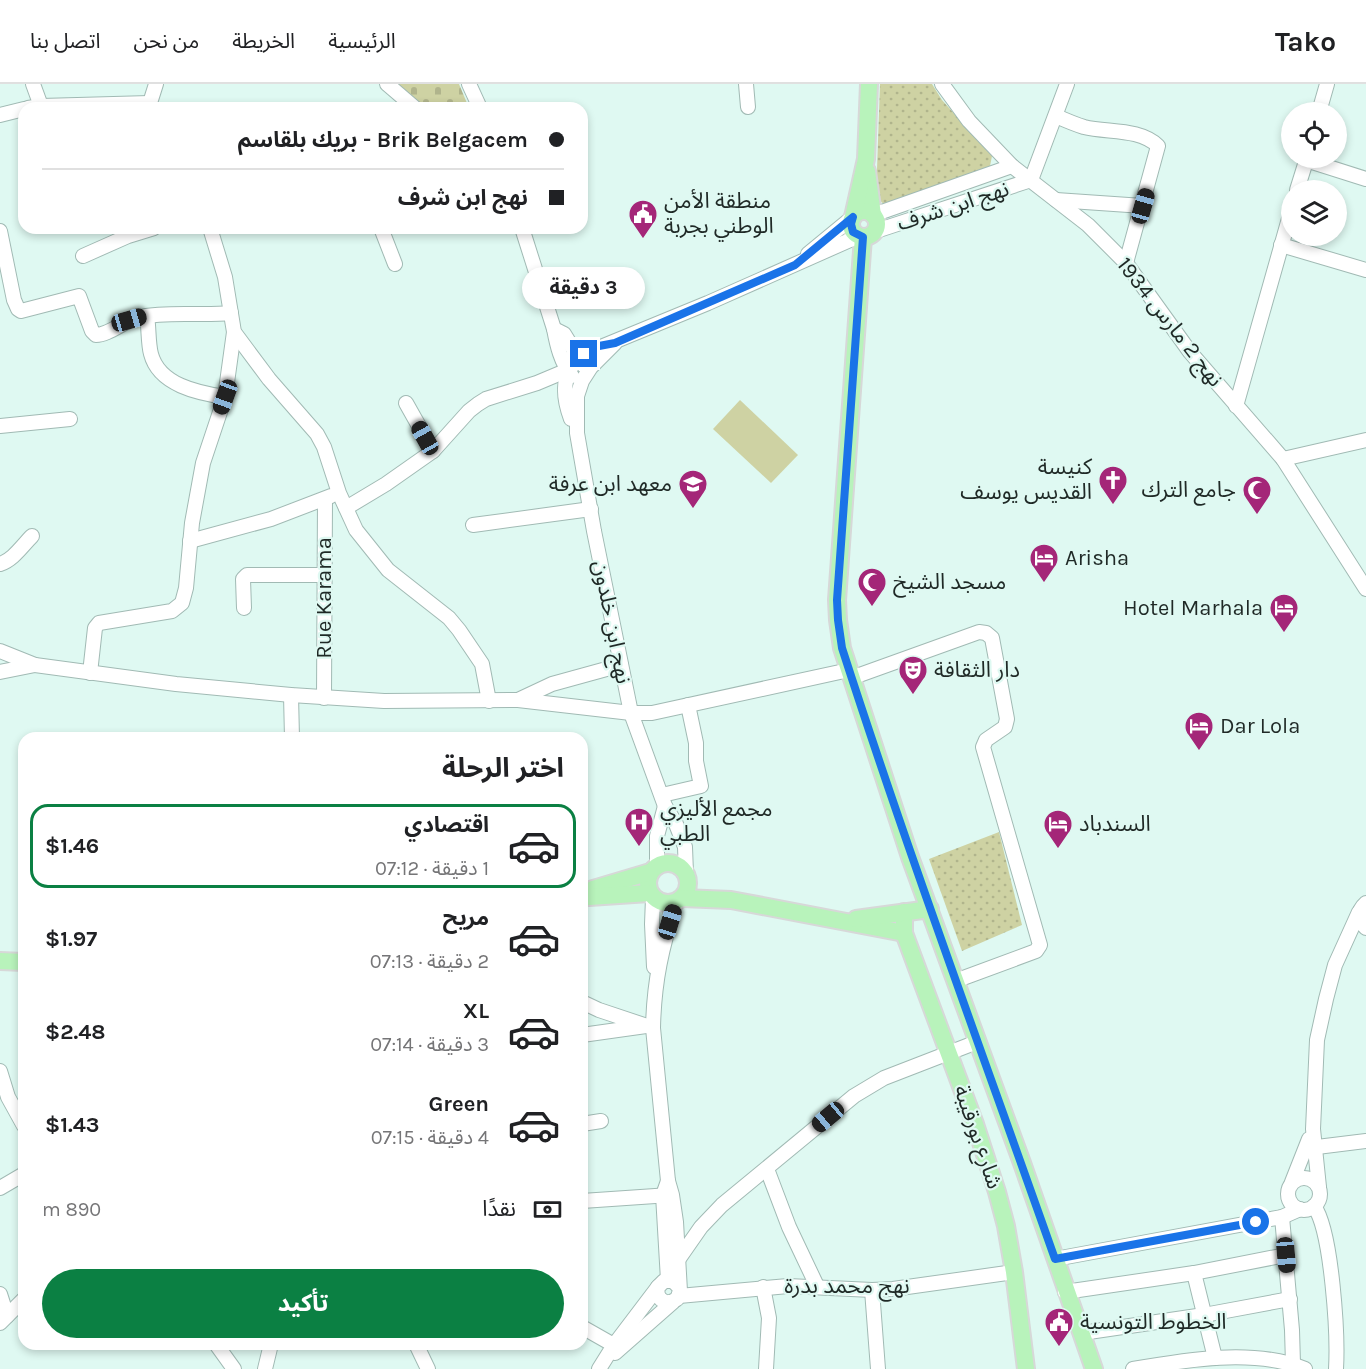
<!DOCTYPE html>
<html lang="ar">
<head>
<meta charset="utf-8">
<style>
	body { margin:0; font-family:Karla,"Noto Sans Arabic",sans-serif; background:#f2f2f2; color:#202124; direction:rtl; height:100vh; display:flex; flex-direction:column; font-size:22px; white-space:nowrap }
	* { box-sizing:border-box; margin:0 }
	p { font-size:20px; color:#757577 }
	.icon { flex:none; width:33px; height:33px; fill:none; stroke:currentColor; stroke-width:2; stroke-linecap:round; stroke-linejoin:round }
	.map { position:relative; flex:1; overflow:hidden; direction:ltr }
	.panel { position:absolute; left:18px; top:648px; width:570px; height:618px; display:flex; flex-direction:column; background:#fff; border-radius:18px; box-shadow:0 3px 9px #0003; direction:rtl }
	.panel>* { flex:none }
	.top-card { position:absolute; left:18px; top:18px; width:570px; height:132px; border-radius:18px; box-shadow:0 3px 9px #0003; direction:rtl; display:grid; align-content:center; height:132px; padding:0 24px; background:#fff }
	.fabs { position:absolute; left:1281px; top:18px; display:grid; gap:12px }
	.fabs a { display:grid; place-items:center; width:66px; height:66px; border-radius:50%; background:#fff; box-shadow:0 3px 9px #0003; font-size:30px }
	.end { position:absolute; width:27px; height:27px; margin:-14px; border:8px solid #1a73e8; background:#fff; box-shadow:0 0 0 3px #fff }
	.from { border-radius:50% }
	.bubble { position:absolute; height:42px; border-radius:21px; background:#fff; box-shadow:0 3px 9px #0003; font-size:20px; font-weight:700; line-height:42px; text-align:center; direction:rtl }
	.car { position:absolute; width:18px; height:36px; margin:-18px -9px; border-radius:8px; box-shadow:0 0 4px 2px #0007; background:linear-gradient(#222 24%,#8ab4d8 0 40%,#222 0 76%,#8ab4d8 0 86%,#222 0) }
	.top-card b { display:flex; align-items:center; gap:21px; height:57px; font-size:22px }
	.top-card b+b { border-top:2px solid #e0e0e0 }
	.top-card i { width:15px; height:15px; background:#202124 }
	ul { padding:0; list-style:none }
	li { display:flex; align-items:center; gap:18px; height:84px; margin:0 12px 9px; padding:0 12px; border:3px solid transparent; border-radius:18px }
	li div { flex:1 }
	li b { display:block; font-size:22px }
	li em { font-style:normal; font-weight:700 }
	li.current { border-color:#0b8043 }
	li>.icon { width:54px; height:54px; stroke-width:1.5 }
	h2 { padding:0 24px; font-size:27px; line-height:72px }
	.pay { display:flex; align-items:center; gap:15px; height:66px; padding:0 24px; font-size:22px }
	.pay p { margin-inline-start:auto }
	.cta { display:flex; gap:12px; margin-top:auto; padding:12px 24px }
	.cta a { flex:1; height:69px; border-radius:36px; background:#0b8043; color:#fff; font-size:24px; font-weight:700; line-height:69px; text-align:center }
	header { display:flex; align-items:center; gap:36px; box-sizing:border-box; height:84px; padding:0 30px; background:#fff; border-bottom:2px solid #e0e0e0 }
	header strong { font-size:28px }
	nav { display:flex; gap:33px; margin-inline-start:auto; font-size:21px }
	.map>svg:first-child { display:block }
	.grass { fill:#ced2a3 }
	.cemetery { fill:url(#cemetery-stones) }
	.park { fill:url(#park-dots) }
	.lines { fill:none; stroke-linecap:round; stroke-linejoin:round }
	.minor-casing { stroke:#a1bab4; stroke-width:16 }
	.major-casing { stroke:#d7d8d8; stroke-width:20 }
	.minor { stroke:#fff; stroke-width:14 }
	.major { stroke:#b8f3bb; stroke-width:16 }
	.route { stroke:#1a73e8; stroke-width:8 }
	.labels { text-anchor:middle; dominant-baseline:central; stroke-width:4.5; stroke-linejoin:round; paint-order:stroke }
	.poi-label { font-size:22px; fill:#1f2926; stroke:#dff9f2; text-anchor:start }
	.street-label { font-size:22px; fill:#1f2926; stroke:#dff9f2 }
</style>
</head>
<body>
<header>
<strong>Tako</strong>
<nav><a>الرئيسية</a><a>الخريطة</a><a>من نحن</a><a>اتصل بنا</a></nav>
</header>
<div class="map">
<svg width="1366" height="1285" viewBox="0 0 1366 1285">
	<defs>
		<pattern id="cemetery-stones" width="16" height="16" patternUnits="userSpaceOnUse" patternTransform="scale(1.5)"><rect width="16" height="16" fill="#ced2a3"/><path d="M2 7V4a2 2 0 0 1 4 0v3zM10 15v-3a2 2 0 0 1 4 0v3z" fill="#b0b48c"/></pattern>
		<pattern id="park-dots" width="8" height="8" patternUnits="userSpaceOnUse" patternTransform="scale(1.5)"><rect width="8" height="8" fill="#ced2a3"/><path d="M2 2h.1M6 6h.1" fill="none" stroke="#b0b48c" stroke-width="1.8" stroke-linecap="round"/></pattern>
	</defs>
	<rect width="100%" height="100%" fill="#dff9f2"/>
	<path class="grass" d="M740 316 798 371 771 399 713 345Z"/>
	<path class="cemetery" d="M396 0H459L469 24H422Z"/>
	<g class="park">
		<path d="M880 0H932L942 16 992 72 990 82 884 120 876 114Z"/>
		<path d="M999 748 1022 841 962 867 929 775Z"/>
	</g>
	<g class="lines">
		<g class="minor-casing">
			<g id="minor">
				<path d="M33 0 41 22"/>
				<path d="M387 0 415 24"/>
				<path d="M469 0 480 24"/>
				<path d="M746 0 748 23"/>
				<path d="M942 0 969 37 1012 82 1088 141 1126 179 1190 268 1283 375 1366 505"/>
				<path d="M28 24 41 22 150 19"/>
				<path d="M153 24 150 19 156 0"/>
				<path d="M1319 28 1327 0"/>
				<path d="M0 31 24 25"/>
				<path d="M1056 32C1065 36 1074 40 1084 43 1108 49 1139 44 1158 62L1126 179"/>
				<path d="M1306 76 1366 95"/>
				<path d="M1031 96 1067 0"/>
				<path d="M1297 106 1307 74"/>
				<path d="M1056 116 1143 122"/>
				<path d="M873 131 1012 82"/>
				<path d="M210 144 225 193 234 248 269 295 317 350 324 363 339 409 356 446 388 486 449 534 459 546 482 580 489 617"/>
				<path d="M381 144 395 180"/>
				<path d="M522 144 554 245C557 261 561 279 572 292"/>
				<path d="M0 147 14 216 18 225 21 227 79 212 92 247 96 251C109 251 125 236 140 233 169 227 201 232 231 229"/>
				<path d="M876 147 1031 96"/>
				<path d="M1281 161 1366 186"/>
				<path d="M808 170 853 133"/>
				<path d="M83 172 128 152 154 144"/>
				<path d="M147 232C149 244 148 259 151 270 159 301 198 309 225 313"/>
				<path d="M554 245 564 250 583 281"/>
				<path d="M615 259 591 283 582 297 577 312V349L594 447 631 629 665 722 676 740 685 763 686 789"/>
				<path d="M406 319 433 367"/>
				<path d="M1236 322 1292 124"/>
				<path d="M571 335C562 311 561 286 584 270L708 219 859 152"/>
				<path d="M0 342 70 335"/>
				<path d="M1283 375 1366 356"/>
				<path d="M346 424 386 400 433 367 469 327 478 320 486 315 537 299 568 286"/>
				<path d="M473 441 591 425"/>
				<path d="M190 457 271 435 331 412"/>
				<path d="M0 480C13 476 22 462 32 452"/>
				<path d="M244 524 243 495 247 491H325"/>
				<path d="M0 567 35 581 176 600 291 611 384 617 518 616 631 629H652L849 586"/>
				<path d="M0 588 35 581"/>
				<path d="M90 589 95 544 99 539 172 527 182 519 186 504 192 439 203 379 225 313 234 248"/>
				<path d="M851 594 979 548 986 549 992 554 1007 635 1005 643 986 656 983 663 1040 861 1036 867 955 897"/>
				<path d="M291 611 292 654"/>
				<path d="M324 614 325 415"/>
				<path d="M520 615 552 600 621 581"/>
				<path d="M662 711 701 702 696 677V659L688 621"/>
				<path d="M657 781V752L665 722"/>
				<path d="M653 814 652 840 654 883"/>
				<path d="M1366 819C1357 827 1357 836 1366 844"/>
				<path d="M582 918 599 926 653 944 668 1097 672 1111 676 1138 680 1207 677 1215 669 1219C660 1217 656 1212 658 1203L664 1197H673L679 1203"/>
				<path d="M653 944C654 896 662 863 676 818"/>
				<path d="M582 951 646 942"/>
				<path d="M0 987 8 1013 24 1042"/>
				<path d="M582 1040 601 1037"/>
				<path d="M1309 1064 1366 1057"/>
				<path d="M767 1085 789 1143 817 1202"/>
				<circle cx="1304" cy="1110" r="16"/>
				<path d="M668 1097 663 1111 668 1196"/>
				<path d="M1292 1098 1309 1055"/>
				<path d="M1319 1103 1313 1045 1317 956 1326 915 1335 881 1359 828"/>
				<path d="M0 1104 24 1090"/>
				<path d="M582 1117 670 1111"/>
				<path d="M1314 1122C1332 1147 1338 1252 1336 1285"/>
				<path d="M1282 1133 1292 1246 1293 1280"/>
				<path d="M1055 1175 1282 1133 1300 1125"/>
				<path d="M678 1176 701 1143 722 1121 854 1012 884 994 977 958"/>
				<path d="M1194 1189 1215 1274"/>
				<path d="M763 1203 769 1234 766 1285"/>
				<path d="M872 1206 878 1285"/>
				<path d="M1065 1208 1194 1189 1286 1171"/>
				<path d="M0 1210 7 1232"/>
				<path d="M679 1212 788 1202 872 1206 893 1205 1014 1188"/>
				<path d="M0 1239 24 1215"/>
				<path d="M582 1243 619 1264"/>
				<path d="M1082 1249 1204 1231 1290 1215"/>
				<path d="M216 1260 234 1285"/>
				<path d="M416 1260 428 1285"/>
				<path d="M615 1269 673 1218"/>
				<path d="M265 1285 271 1260"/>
				<path d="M599 1285 614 1261 658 1203"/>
				<path d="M1133 1285C1185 1276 1255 1264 1305 1285"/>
			</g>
		</g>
		<g class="major-casing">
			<g id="major">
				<path d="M867 87 873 131"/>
				<circle cx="864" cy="140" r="13"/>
				<path d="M853 133 866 75 869 0"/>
				<path d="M863 153 837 516 838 536 842 564 910 773 1022 1079 1094 1285"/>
				<circle cx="668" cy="799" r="20"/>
				<path d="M582 811 593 805 650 788"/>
				<path d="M589 813 649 809"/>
				<path d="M682 814 731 816 904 849"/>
				<path d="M904 828V849L975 1040 997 1108 1006 1142 1014 1188 1026 1285"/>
				<path d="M856 835 930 825"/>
				<path d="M0 877 24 878"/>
			</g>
		</g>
		<use href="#minor" class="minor"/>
		<use href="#major" class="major"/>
	</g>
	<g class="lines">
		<path class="route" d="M584 270 599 262 615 259 795 181 853 133 851 140 853 148 863 153 837 516 838 536 842 564C908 769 983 971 1055 1175L1256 1138"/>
	</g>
	<defs>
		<g id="civic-pin" transform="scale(1.5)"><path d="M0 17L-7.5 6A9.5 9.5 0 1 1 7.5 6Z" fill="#a42678" stroke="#dff9f2"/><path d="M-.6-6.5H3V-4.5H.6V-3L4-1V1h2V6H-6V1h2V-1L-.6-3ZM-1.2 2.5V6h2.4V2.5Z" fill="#fff"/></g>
		<g id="church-pin" transform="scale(1.5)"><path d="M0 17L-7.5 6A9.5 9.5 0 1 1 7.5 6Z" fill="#a42678" stroke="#dff9f2"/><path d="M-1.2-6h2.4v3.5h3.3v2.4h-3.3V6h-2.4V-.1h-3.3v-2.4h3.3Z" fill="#fff"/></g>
		<g id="school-pin" transform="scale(1.5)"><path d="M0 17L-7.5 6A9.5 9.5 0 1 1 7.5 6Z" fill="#a42678" stroke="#dff9f2"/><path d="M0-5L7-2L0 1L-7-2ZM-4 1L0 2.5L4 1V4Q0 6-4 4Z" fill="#fff"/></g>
		<g id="mosque-pin" transform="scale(1.5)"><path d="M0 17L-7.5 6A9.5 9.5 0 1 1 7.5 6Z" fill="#a42678" stroke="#dff9f2"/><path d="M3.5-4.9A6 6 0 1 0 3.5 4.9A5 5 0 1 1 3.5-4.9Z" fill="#fff"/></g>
		<g id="hotel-pin" transform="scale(1.5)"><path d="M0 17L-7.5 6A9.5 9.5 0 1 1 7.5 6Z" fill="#a42678" stroke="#dff9f2"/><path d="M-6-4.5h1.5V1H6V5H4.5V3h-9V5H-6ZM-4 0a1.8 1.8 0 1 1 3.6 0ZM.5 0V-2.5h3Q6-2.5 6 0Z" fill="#fff"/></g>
		<g id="theatre-pin" transform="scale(1.5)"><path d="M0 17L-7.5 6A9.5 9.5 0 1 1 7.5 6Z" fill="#a42678" stroke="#dff9f2"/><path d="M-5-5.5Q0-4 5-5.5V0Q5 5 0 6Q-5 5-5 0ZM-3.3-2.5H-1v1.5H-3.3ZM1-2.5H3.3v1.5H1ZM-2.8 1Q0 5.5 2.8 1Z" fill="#fff"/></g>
		<g id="hospital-pin" transform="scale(1.5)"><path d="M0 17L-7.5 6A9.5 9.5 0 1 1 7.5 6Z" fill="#a42678" stroke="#dff9f2"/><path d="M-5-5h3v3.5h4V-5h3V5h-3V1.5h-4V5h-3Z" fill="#fff"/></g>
	</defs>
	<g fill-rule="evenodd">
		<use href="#civic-pin" x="643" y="130"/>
		<use href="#church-pin" x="1113" y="396"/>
		<use href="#school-pin" x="693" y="400"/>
		<use href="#mosque-pin" x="1257" y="406"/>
		<use href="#hotel-pin" x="1044" y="474"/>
		<use href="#mosque-pin" x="872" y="498"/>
		<use href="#hotel-pin" x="1284" y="524"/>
		<use href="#theatre-pin" x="913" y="586"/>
		<use href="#hotel-pin" x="1199" y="642"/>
		<use href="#hospital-pin" x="639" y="738"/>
		<use href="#hotel-pin" x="1058" y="740"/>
		<use href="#civic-pin" x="1059" y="1238"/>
	</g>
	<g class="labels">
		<g class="poi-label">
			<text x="664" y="117">منطقة الأمن<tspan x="664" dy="25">الوطني بجربة</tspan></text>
			<text x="1092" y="383" text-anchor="end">كنيسة<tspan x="1092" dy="25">القديس يوسف</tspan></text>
			<text x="672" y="400" text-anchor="end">معهد ابن عرفة</text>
			<text x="1236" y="406" text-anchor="end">جامع الترك</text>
			<text x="1065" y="474">Arisha</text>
			<text x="893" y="498">مسجد الشيخ</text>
			<text x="1263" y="524" text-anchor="end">Hotel Marhala</text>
			<text x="934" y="586">دار الثقافة</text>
			<text x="1220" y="642">Dar Lola</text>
			<text x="660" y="725">مجمع الأليزي<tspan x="660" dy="25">الطبي</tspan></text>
			<text x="1079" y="740">السندباد</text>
			<text x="1080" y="1238">الخطوط التونسية</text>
		</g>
		<g class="street-label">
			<text transform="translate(953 122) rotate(-18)">نهج ابن شرف</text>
			<text transform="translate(1170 238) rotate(52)">نهج 2 مارس 1934</text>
			<text transform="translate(324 514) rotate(-90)">Rue Karama</text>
			<text transform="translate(612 538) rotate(79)">نهج ابن خلدون</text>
			<text transform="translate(978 1053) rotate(71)">شارع بورقيبة</text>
			<text x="847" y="1202">نهج محمد بدرة</text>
		</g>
	</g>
</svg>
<div class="fabs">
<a><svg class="icon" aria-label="locate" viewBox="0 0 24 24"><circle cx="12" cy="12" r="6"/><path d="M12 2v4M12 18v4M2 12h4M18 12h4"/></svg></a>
<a><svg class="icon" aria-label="layers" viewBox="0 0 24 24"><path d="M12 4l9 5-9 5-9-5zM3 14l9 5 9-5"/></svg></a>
</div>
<i class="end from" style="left:1256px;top:1138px"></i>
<i class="end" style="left:584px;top:270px"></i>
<div class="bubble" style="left:522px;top:183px;width:123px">3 دقيقة</div>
<i class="car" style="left:1143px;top:122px;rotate:16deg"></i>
<i class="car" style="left:129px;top:236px;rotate:74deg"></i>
<i class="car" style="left:225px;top:313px;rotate:200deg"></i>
<i class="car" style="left:425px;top:354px;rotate:331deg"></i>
<i class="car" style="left:670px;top:838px;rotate:17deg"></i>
<i class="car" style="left:828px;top:1033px;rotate:230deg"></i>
<i class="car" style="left:1286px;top:1171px;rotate:175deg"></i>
<div class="top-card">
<b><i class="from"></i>Brik Belgacem - بريك بلقاسم</b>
<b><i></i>نهج ابن شرف</b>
</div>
<section class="panel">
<h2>اختر الرحلة</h2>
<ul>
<li class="current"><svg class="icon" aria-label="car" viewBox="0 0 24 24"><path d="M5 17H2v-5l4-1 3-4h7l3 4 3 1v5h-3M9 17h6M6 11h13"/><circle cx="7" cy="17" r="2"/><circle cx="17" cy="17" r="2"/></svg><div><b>اقتصادي</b><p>1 دقيقة · 07:12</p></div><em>$1.46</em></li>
<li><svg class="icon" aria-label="car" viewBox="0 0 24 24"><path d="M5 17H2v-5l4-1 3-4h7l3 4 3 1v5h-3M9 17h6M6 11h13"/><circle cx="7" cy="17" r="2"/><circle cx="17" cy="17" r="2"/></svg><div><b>مريح</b><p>2 دقيقة · 07:13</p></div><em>$1.97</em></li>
<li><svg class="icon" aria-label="car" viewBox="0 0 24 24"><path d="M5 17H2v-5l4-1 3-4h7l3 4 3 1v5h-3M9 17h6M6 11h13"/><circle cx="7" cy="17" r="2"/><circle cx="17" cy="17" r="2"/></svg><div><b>XL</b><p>3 دقيقة · 07:14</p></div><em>$2.48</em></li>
<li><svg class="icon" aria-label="car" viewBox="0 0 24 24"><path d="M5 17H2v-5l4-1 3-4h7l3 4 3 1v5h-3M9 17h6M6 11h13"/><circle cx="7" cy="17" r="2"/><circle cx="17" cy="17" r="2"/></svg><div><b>Green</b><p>4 دقيقة · 07:15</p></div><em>$1.43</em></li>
</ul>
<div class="pay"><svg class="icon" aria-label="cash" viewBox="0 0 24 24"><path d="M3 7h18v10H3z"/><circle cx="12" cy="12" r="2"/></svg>نقدًا<p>890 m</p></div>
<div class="cta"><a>تأكيد</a></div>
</section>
</div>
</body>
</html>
